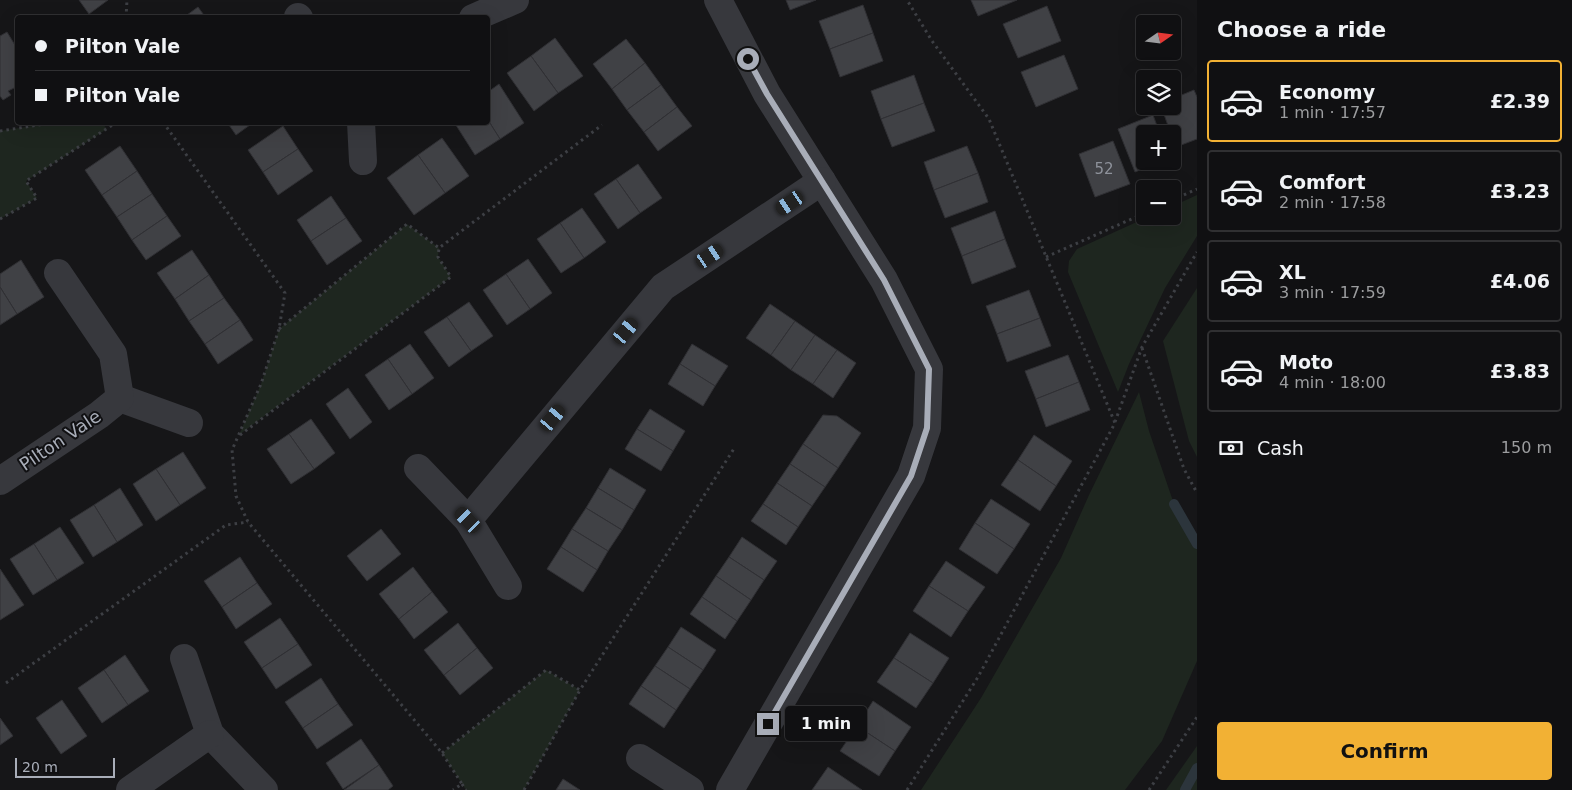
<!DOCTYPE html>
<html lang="en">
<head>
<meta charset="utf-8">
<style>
	body { margin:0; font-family:"DejaVu Sans",sans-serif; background:#19191b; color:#f1f3f6; height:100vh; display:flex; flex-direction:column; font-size:19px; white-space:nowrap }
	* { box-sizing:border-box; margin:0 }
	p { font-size:16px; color:#9c9d9f }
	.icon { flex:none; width:28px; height:28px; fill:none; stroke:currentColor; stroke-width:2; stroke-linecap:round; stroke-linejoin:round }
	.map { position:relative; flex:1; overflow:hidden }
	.details { display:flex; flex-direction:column; background:#101012; width:375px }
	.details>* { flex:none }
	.top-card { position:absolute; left:15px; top:15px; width:475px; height:110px; border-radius:5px; box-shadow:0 5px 20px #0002,0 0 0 1px #303032; display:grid; align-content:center; height:110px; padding:0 20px; background:#101012 }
	.needle { width:32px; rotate:76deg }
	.buttons { position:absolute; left:1136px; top:15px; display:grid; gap:10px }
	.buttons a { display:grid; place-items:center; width:45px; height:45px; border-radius:5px; background:#101012; box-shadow:0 5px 20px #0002,0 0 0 1px #303032; font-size:25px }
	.scale { position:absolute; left:15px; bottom:12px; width:100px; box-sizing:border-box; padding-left:5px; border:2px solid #a8adb8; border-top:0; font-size:14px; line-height:18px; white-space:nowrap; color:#a8adb8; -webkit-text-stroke:4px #111113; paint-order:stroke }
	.end { position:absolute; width:22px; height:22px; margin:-11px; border:6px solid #a8adb8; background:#111; box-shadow:0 0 0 2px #111 }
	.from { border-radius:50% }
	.bubble { position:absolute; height:35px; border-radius:5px; background:#101012; box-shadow:0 5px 20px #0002,0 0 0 1px #303032; font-size:16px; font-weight:700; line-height:35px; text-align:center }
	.car { position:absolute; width:15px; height:30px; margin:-15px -8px; border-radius:6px; box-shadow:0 0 4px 1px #0007; background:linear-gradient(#222 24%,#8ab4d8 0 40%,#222 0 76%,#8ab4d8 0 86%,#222 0) }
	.top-card b { display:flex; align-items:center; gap:18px; height:48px; font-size:19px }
	.top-card b+b { border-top:1px solid #303032 }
	.top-card i { width:12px; height:12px; background:#f1f3f6 }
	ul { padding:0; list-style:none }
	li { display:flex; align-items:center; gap:15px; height:82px; margin:0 10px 8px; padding:0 10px; border:2px solid #303032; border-radius:5px }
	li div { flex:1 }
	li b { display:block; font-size:19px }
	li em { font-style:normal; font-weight:700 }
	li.current { border-color:#f2b134 }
	li>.icon { width:45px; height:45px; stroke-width:1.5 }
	h2 { padding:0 20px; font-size:22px; line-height:60px }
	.pay { display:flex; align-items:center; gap:12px; height:55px; padding:0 20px; font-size:19px }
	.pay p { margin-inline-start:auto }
	.action { display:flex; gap:10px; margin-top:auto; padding:10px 20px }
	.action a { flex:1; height:58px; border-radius:5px; background:#f2b134; color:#111; font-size:20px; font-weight:700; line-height:58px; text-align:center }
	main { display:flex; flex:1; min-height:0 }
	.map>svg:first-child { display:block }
	.green { fill:#1e261f }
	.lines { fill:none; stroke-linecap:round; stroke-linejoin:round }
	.stream { stroke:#2c353c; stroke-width:10 }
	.building { fill:#404145; stroke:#303034 }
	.path { stroke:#3d3f44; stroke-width:3; stroke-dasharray:2.5 4; stroke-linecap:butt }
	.minor { stroke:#37383d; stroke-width:28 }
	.route { stroke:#a8adb8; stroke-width:6 }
	.labels { text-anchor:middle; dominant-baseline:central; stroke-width:4; stroke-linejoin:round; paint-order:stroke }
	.number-label { font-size:15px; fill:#8e929b }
	.street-label { font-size:18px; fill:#a8adb8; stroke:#111113 }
</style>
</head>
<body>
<main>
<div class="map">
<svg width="1197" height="790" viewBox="0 0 1197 790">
	<rect width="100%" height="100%" fill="#161618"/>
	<g class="green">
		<path d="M58 122 102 123 107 129 26 181 37 198 0 219V131Z"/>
		<path d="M1197 195V236L1165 288 1129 364 1118 392 1068 272 1069 261 1077 249 1150 216H1172L1173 206Z"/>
		<path d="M407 224 439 248 438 257 451 277 239 435 261 384 279 329Z"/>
		<path d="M1197 288V457L1189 441 1163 341Z"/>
		<path d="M1139 392 1149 431 1174 504 1197 544V661L1162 741 1125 790H921L981 698 1061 558 1089 495Z"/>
		<path d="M546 670 580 690 524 790H466L442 753Z"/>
		<path d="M1197 746V790H1166Z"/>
	</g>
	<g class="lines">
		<g class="stream">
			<path d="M1174 504 1197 544"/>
			<path d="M1185 790 1197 768"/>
		</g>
	</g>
	<g class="building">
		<path d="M79 0H108L89 14Z"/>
		<path d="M786 0H816L790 10Z"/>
		<path d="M971 0H1017L978 16Z"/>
		<path d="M863 5 873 33 830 49 819 21Z"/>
		<path d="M1047 6 1061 41 1018 58 1003 24Z"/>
		<path d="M198 7 206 18H183Z"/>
		<path d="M7 32 18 50V55L15 56 18 60V86L8 91 11 95 3 100 0 96V36Z"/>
		<path d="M873 33 883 61 840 77 830 49Z"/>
		<path d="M555 38 583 76 558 93 531 56Z"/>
		<path d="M626 39 645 63 612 89 593 64Z"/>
		<path d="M1064 55 1078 89 1036 107 1021 72Z"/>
		<path d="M531 56 558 93 534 111 507 73Z"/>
		<path d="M645 63 661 85 627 110 612 89Z"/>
		<path d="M914 75 924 103 881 119 871 91Z"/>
		<path d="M499 84 524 123 500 139 488 120V92Z"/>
		<path d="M661 85 677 107 644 132 627 110Z"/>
		<path d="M1194 90 1197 97V139L1176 147 1172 134H1171L1161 106H1172V99Z"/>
		<path d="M924 103 935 131 892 147 881 119Z"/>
		<path d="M677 107 692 126 658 151 644 132Z"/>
		<path d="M1153 115 1160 134H1145V161H1162L1135 172 1118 129Z"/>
		<path d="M488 120 500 139 475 155 454 122H488Z"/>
		<path d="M227 122H254L236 135Z"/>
		<path d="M283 126 298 149 263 172 248 150Z"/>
		<path d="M442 138 469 176 445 193 418 155Z"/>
		<path d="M1113 141 1130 184 1095 197 1079 154Z"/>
		<path d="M120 146 137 171 102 195 85 170Z"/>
		<path d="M967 146 978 173 934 190 924 162Z"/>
		<path d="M298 149 313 171 278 195 263 172Z"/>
		<path d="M418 155 445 193 414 215 387 178Z"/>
		<path d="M638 164 662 198 640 213 616 179Z"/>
		<path d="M137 171 152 194 117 217 102 195Z"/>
		<path d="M978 173 988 202 945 218 934 190Z"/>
		<path d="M616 179 640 213 618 229 594 194Z"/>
		<path d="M152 194 167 216 132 240 117 217Z"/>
		<path d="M331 196 346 218 311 241 297 220Z"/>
		<path d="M582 208 606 242 584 258 560 223Z"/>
		<path d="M995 211 1005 239 962 256 951 228Z"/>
		<path d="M167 216 181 236 146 260 132 240Z"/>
		<path d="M346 218 362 241 327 265 311 241Z"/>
		<path d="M560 223 584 258 561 273 537 239Z"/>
		<path d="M1005 239 1016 267 972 284 962 256Z"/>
		<path d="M192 250 209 275 175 299 157 273Z"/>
		<path d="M528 259 552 293 530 309 506 274Z"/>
		<path d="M21 260 44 297 17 314 0 287V274Z"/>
		<path d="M506 274 530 309 507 325 483 290Z"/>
		<path d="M209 275 224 298 189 321 175 299Z"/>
		<path d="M0 287 17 314 0 325Z"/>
		<path d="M1029 290 1040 318 997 334 986 306Z"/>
		<path d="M224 298 240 320 205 344 189 321Z"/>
		<path d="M469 302 493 336 471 351 447 317Z"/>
		<path d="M770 304 795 321 771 355 746 338Z"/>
		<path d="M447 317 471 351 449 367 424 332Z"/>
		<path d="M1040 318 1051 346 1007 362 997 334Z"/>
		<path d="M240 320 253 340 218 364 205 344Z"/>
		<path d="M795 321 815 335 791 370 771 355Z"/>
		<path d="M815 335 837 350 813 384 791 370Z"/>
		<path d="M410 344 434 378 412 394 388 359Z"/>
		<path d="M692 344 728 366 715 386 680 364Z"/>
		<path d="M837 350 856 363 833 398 813 384Z"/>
		<path d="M1068 355 1079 382 1036 399 1025 371Z"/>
		<path d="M388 359 412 394 389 410 365 375Z"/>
		<path d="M680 364 715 386 703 406 668 384Z"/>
		<path d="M1079 382 1090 410 1046 427 1036 399Z"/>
		<path d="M348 388 372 422 350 439 326 404Z"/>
		<path d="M650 409 685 431 673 451 637 429Z"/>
		<path d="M823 415 837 416 861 433 838 468 803 444Z"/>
		<path d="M311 419 335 453 314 469 289 434Z"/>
		<path d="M637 429 673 451 661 471 625 449Z"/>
		<path d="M289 434 314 469 291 484 267 449Z"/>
		<path d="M1034 435 1072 461 1056 486 1018 460Z"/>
		<path d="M803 444 838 468 825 487 790 464Z"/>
		<path d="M183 452 206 488 180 505 156 469Z"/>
		<path d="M1018 460 1056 486 1040 511 1001 485Z"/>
		<path d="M790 464 825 487 812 506 777 483Z"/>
		<path d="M610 468 646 490 634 510 598 488Z"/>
		<path d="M156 469 180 505 156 521 133 484Z"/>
		<path d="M777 483 812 506 798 527 763 504Z"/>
		<path d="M120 488 143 525 117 542 94 505Z"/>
		<path d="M598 488 634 510 622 530 586 508Z"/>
		<path d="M991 499 1030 524 1014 549 975 523Z"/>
		<path d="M763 504 798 527 786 545 751 521Z"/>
		<path d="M94 505 117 542 93 557 70 520Z"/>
		<path d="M586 508 622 530 608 551 572 529Z"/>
		<path d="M975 523 1014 549 997 574 959 549Z"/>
		<path d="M60 527 84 563 57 580 34 544Z"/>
		<path d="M381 529 401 554 367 581 347 556Z"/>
		<path d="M572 529 608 551 597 570 561 547Z"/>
		<path d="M742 537 777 561 764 580 729 557Z"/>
		<path d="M34 544 57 580 33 595 10 559Z"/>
		<path d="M561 547 597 570 583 592 547 569Z"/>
		<path d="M240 557 257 583 222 607 204 581Z"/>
		<path d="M729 557 764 580 751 600 716 576Z"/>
		<path d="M946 561 985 587 968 611 929 586Z"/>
		<path d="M413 567 432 592 399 619 379 594Z"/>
		<path d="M0 569 24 605 0 620Z"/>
		<path d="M716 576 751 600 737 621 702 597Z"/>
		<path d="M257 583 272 604 236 629 222 607Z"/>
		<path d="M929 586 968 611 951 637 913 611Z"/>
		<path d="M432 592 448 612 414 639 399 619Z"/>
		<path d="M702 597 737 621 725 639 690 614Z"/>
		<path d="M280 618 298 644 262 668 244 642Z"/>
		<path d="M458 623 477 648 444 675 424 650Z"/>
		<path d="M681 627 716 650 703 670 668 647Z"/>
		<path d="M910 633 949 658 933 683 894 658Z"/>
		<path d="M298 644 312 665 276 689 262 668Z"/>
		<path d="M668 647 703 670 690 689 655 666Z"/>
		<path d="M477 648 493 668 460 695 444 675Z"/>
		<path d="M125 655 149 691 128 705 104 670Z"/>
		<path d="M894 658 933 683 916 708 877 682Z"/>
		<path d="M655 666 690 689 676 710 641 686Z"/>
		<path d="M104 670 128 705 102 723 78 688Z"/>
		<path d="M321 678 338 704 303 728 285 702Z"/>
		<path d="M641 686 676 710 664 728 629 704Z"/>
		<path d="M62 700 87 736 61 754 36 718Z"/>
		<path d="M873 701 911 727 895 751 857 726Z"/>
		<path d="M338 704 353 725 317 749 303 728Z"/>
		<path d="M0 718 13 736 0 745Z"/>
		<path d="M857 726 895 751 879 776 840 751Z"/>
		<path d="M361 739 379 765 343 789 326 763Z"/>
		<path d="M379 765 393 786 388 790H344Z"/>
		<path d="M828 767 862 790H812Z"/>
		<path d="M563 779 580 790H556Z"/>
	</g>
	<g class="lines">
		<g class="path">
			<path d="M126 18 127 0"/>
			<path d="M163 122 285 293 279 329 261 384 232 450 236 496 248 522 442 753 462 784 453 790"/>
			<path d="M0 131 58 122"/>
			<path d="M1172 200 1197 189"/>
			<path d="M0 219 37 198 26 181 117 122"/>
			<path d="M1046 257 1145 213"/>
			<path d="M279 329 407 224 439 248 602 125"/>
			<path d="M1142 348 1184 469 1197 493"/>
			<path d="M1115 422 1142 347 1197 252"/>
			<path d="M240 435 451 277 438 257 439 248"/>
			<path d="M6 683 226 525 248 522"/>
			<path d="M442 753 546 670 580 690 735 447"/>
			<path d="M462 784 466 790"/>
			<path d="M524 790 580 690"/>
			<path d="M907 790 978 677 1115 423 989 119 932 41 907 0"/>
			<path d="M1149 790 1197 717"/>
		</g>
		<g class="minor">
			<path d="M718 0 767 94 884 280 929 369 927 428 911 476 730 790"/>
			<path d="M298 17 299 18"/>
			<path d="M473 18 515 0"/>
			<path d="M361 122 363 161"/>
			<path d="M120 398 189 423"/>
			<path d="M418 468 468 520 508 586"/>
			<path d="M0 481 99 415 120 398 113 354 58 273"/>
			<path d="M468 520 663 287 822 181"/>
			<path d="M184 658 210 734 264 790"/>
			<path d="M640 758 690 790"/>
			<path d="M130 790 210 734"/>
		</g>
	</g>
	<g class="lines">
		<path class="route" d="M748 59 767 94 884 280 929 369 927 428 911 476 768 724"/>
	</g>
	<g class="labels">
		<g class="number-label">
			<text x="1104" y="169">52</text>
		</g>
		<g class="street-label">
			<text transform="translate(60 440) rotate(-34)">Pilton Vale</text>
		</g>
	</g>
</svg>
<div class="buttons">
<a><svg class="needle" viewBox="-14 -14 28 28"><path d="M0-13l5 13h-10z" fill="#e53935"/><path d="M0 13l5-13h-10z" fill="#9c9d9f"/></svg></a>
<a><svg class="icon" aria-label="layers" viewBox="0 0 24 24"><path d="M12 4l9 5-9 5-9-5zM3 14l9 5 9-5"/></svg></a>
<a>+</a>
<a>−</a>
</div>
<div class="scale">20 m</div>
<i class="end from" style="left:748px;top:59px"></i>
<i class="end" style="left:768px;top:724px"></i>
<div class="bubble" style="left:785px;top:706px;width:82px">1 min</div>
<i class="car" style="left:790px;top:203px;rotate:236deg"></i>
<i class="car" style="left:710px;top:256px;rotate:56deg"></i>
<i class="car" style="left:626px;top:331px;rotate:40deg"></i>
<i class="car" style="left:553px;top:418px;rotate:40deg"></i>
<i class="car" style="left:468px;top:520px;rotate:316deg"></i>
<div class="top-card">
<b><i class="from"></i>Pilton Vale</b>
<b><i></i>Pilton Vale</b>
</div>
</div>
<section class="details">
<h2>Choose a ride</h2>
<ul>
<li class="current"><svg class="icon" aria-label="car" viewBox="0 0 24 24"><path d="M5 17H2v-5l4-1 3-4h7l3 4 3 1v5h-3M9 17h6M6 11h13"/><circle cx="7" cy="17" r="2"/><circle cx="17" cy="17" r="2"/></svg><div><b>Economy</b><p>1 min · 17:57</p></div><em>£2.39</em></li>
<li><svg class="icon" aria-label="car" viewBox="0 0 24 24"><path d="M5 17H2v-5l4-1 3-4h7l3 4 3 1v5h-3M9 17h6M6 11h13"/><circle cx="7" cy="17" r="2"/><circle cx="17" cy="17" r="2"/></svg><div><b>Comfort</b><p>2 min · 17:58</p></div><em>£3.23</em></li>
<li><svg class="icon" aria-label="car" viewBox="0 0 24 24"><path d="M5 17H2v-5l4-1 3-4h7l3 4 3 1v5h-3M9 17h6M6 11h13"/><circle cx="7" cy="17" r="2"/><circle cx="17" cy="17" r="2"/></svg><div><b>XL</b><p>3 min · 17:59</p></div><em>£4.06</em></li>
<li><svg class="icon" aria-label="car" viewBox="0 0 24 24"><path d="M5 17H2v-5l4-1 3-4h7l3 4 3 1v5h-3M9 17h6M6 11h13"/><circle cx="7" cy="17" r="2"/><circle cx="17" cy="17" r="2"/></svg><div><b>Moto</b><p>4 min · 18:00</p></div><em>£3.83</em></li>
</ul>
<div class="pay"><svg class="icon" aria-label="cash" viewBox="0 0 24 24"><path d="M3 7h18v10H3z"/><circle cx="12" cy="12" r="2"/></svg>Cash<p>150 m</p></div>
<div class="action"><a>Confirm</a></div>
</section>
</main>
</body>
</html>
